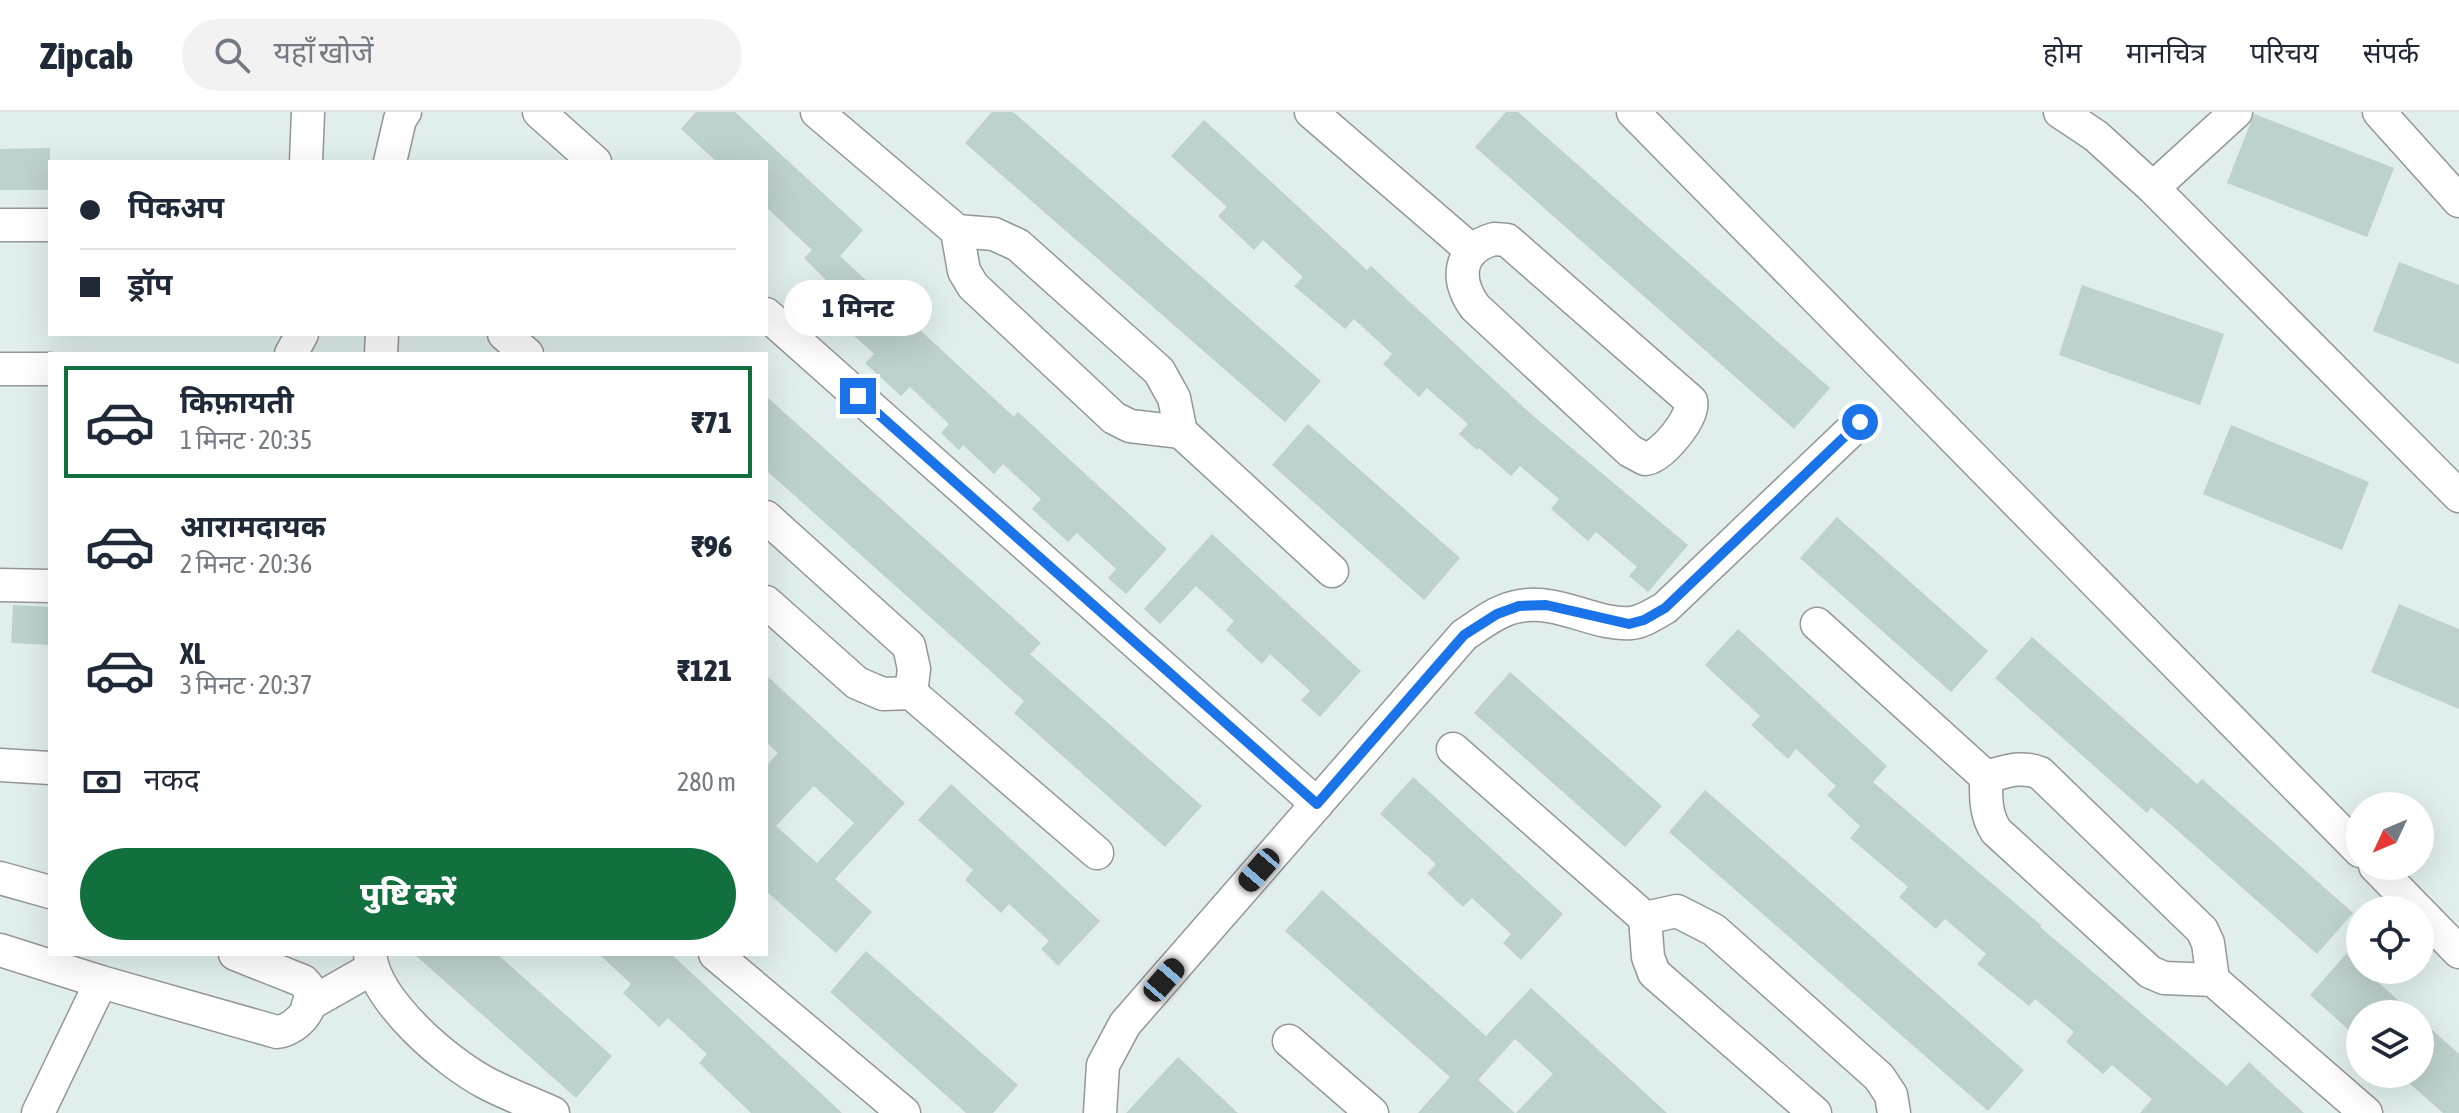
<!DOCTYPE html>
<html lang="hi">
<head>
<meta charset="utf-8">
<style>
	body { margin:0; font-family:"Asap Condensed","Noto Sans Devanagari",sans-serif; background:#f2f2f3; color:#1f2937; height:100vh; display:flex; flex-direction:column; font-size:30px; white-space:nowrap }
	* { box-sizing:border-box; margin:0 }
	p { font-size:26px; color:#747a83 }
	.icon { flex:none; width:44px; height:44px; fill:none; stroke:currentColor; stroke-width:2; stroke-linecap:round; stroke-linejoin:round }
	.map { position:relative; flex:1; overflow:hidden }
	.drawer { position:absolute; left:48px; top:240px; width:720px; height:604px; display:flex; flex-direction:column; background:#fff; border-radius:0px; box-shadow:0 8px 32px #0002 }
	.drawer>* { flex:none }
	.guide { position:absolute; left:48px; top:48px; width:720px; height:176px; border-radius:0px; box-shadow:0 8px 32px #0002; display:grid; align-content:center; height:176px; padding:0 32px; background:#fff }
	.needle { width:52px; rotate:226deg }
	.tools { position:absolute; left:2346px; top:680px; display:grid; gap:16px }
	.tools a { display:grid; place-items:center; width:88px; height:88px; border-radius:50%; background:#fff; box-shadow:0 8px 32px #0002; font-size:40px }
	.end { position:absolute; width:36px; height:36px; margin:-18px; border:10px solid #1a73e8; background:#fff; box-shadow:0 0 0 4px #fff }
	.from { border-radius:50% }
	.bubble { position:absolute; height:56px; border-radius:28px; background:#fff; box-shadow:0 8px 32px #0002; font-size:26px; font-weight:800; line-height:56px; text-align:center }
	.car { position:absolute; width:24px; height:48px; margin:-24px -12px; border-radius:10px; box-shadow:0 0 6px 2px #0007; background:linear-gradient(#222 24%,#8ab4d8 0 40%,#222 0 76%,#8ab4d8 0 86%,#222 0) }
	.guide b { display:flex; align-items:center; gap:28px; height:76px; font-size:30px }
	.guide b+b { border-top:2px solid #e0e1e3 }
	.guide i { width:20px; height:20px; background:#1f2937 }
	ul { padding:14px 0 0; list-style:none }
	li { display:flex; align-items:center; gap:24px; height:112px; margin:0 16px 12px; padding:0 16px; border:4px solid transparent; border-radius:0px }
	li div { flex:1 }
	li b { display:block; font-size:30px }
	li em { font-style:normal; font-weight:800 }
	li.selected { border-color:#11703e }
	li>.icon { width:72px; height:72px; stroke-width:1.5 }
	.pay { display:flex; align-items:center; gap:20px; height:88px; padding:0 32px; font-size:30px }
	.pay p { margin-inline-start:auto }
	.cta { display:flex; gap:16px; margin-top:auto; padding:16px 32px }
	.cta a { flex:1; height:92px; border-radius:48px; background:#11703e; color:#fff; font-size:32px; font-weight:800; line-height:92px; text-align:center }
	header { display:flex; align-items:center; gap:48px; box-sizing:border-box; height:112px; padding:0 40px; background:#fff; border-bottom:2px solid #e0e1e3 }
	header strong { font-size:38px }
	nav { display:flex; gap:44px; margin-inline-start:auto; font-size:28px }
	.search { width:560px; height:72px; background:#f2f2f3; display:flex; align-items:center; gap:20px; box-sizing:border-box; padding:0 28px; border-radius:44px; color:#747a83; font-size:30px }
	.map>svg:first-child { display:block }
	.building { fill:#bdd1cd; fill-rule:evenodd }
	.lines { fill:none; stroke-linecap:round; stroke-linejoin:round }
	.minor-casing { stroke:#969696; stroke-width:35 }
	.minor { stroke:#fff; stroke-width:32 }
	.route { stroke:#1a73e8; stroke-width:10 }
</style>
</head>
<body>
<header>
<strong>Zipcab</strong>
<div class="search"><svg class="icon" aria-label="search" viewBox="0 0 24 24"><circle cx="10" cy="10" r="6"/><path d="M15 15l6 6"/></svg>यहाँ खोजें</div>
<nav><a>होम</a><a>मानचित्र</a><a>परिचय</a><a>संपर्क</a></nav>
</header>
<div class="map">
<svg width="2459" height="1001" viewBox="0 0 2459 1001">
	<rect width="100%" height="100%" fill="#e0eeee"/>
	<g class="building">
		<path d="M696 0H735L863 118 840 144 1014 305 1018 300 1167 437 1126 482 1108 466 1116 457 1077 421 1068 430 1032 397 1041 387 1003 352 994 362 963 333 959 338 941 321 949 312 910 275 901 284 865 251 874 242 818 191 833 175 804 146 812 138 766 95V50H717L681 17Z"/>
		<path d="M992 0H1013L1321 269 1285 310 965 31Z"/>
		<path d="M1506 0H1518L1830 276 1794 317 1475 35Z"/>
		<path d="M2254 2 2394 56 2367 125 2227 71Z"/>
		<path d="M1204 8 1367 158 1371 154 1532 303 1688 433 1648 480 1629 464 1637 455 1596 420 1588 429 1551 397 1559 387 1520 354 1511 364 1479 336 1477 338 1459 322 1468 312 1427 276 1419 285 1383 252 1392 242 1354 207 1345 217 1294 174 1303 165 1263 128 1254 138 1218 104 1227 95 1171 44Z"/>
		<path d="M50 36V78H0V37Z"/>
		<path d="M2399 150 2459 173V252L2373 219Z"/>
		<path d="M2082 173 2224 222 2200 293 2059 243Z"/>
		<path d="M766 284 1041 531 1030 542 1202 694 1165 735 1014 601 1024 589 766 358Z"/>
		<path d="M1308 312 1460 446 1424 488 1272 353Z"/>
		<path d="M2231 313 2369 370 2342 438 2203 382Z"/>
		<path d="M1837 405 1988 539 1951 580 1800 446Z"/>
		<path d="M1212 422 1361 559 1320 605 1301 588 1310 579 1270 542 1262 552 1226 518 1234 509 1196 474 1160 512 1144 497Z"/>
		<path d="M2399 492 2459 517V597L2371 560Z"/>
		<path d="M13 493 50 495V533L11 531Z"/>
		<path d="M1738 517 1887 654 1873 670 2042 814 2040 815 2227 974 2249 950 2304 1001H2140L2152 987 2112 953 2103 962 2066 930 2074 920 2035 887 2029 894 1977 852 1986 842 1945 807 1936 817 1899 785 1908 775 1850 726 1860 714 1827 683 1836 674 1796 637 1788 647 1751 613 1760 604 1705 553Z"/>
		<path d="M2032 525 2197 672 2202 667 2353 801 2317 842 2151 695 2147 701 1995 566Z"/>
		<path d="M1510 560 1662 694 1625 735 1474 601Z"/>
		<path d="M766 563 905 691 835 767 872 800 836 841 766 779V654L778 641 766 630ZM814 674 854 711 817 751 776 714Z"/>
		<path d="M1413 665 1563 802 1521 848 1503 831 1511 822 1472 786 1463 795 1427 761 1436 752 1380 702Z"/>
		<path d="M951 672 1100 809 1058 854 1041 837 1049 829 1009 792 1001 801 965 768 973 758 918 708Z"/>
		<path d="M1705 678 2024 958 1988 999 1669 720Z"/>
		<path d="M1322 778 1486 924 1531 876 1667 1001H1516L1553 962 1515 927 1478 968 1515 1001H1418L1450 965 1285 819Z"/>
		<path d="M866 839 1018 973 993 1001H966L830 880Z"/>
		<path d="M414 842H497L612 944 576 986Z"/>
		<path d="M599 842H671L842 1001H751L699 951 707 942 668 906 659 915 623 881 631 872Z"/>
		<path d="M2346 842 2360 854V858H2364L2414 902H2360V928L2310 883Z"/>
		<path d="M2420 907 2459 942V1001H2443L2399 962H2420Z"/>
		<path d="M1178 945 1238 1001H1126Z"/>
	</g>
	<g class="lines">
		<g class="minor-casing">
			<g id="minor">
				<path d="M539 0 595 50"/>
				<path d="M817 0 957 119 994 122 1018 133 1159 259 1174 286 1181 320 1332 459"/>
				<path d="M1311 0 1471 138"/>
				<path d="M1633 0 2360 739"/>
				<path d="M2060 0 2096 24 2153 76 2459 384"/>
				<path d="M2379 0 2459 89"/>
				<path d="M306 50 308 0"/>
				<path d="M390 50 400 7 405 0"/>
				<path d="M2153 76 2236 0"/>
				<path d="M0 113H50"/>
				<path d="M957 119 964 159 973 174 1114 306 1130 314 1181 320"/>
				<path d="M1494 127 1507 128 1691 289C1695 305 1661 346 1645 347L1630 339 1475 195C1455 167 1458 137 1494 127Z"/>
				<path d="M766 202 1317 692"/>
				<path d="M504 222 527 242"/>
				<path d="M291 242 302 222"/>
				<path d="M381 242 382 222"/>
				<path d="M0 257H50"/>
				<path d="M766 405 909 534 914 557 911 581"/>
				<path d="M0 473 50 474"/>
				<path d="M766 490 857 571 883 582 911 581 1097 741"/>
				<path d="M1817 512 1986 665C1986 685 1985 702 1996 719L2150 860 2164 866 2213 868 2366 1001"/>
				<path d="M1453 637 1645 806 1648 845 1654 861 1815 1001"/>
				<path d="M0 653 50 656"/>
				<path d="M1986 665C2004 660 2021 653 2040 661L2202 818 2208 831 2213 868"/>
				<path d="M2375 754 2418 798"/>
				<path d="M0 766 50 780"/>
				<path d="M2420 800 2459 840"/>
				<path d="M1645 806 1677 799 1714 818 1879 965 1891 983 1894 1001"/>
				<path d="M0 838 101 870 277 920C300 917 323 887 303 869L235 842"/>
				<path d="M370 842C375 889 445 949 486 971 507 982 531 991 553 1001"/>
				<path d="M715 842 904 1001"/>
				<path d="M308 893 371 857"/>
				<path d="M1289 929 1372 1001"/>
				<path d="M38 1001 101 870"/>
				<path d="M1100 1001 1103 953 1125 912 1464 523C1481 512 1499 497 1520 494 1559 487 1596 514 1631 511 1643 510 1654 502 1665 496L1860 310"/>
			</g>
		</g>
		<use href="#minor" class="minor"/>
	</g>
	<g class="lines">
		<path class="route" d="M858 284 1317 692 1464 523 1497 502 1519 494 1546 493 1629 512 1644 508 1665 496 1860 310"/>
	</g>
</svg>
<div class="tools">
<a><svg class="needle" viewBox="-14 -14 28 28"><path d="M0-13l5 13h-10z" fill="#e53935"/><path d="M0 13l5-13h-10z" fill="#747a83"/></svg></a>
<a><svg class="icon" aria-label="locate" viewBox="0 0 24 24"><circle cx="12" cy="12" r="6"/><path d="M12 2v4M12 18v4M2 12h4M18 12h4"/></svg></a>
<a><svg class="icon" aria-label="layers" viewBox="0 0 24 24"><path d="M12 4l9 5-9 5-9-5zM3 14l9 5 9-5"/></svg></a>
</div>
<i class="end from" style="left:1860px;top:310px"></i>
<i class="end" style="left:858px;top:284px"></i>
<div class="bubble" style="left:784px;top:168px;width:148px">1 मिनट</div>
<i class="car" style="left:1259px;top:758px;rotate:221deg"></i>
<i class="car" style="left:1164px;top:868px;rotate:41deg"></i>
<div class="guide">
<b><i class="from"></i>पिकअप</b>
<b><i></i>ड्रॉप</b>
</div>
<section class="drawer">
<ul>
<li class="selected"><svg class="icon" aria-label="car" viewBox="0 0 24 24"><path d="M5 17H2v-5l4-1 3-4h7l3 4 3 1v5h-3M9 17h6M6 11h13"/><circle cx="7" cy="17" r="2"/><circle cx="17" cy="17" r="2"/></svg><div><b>किफ़ायती</b><p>1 मिनट · 20:35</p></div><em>₹71</em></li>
<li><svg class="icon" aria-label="car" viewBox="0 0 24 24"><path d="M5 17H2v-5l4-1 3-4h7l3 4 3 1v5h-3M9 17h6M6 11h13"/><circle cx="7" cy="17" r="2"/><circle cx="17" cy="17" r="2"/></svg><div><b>आरामदायक</b><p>2 मिनट · 20:36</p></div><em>₹96</em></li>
<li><svg class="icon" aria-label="car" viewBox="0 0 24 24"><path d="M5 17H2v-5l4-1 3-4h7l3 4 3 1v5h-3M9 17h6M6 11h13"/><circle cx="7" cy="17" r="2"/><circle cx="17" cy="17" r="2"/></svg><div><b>XL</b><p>3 मिनट · 20:37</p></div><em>₹121</em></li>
</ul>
<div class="pay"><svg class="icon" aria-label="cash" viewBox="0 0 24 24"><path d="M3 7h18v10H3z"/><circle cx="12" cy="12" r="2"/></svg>नकद<p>280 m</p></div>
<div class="cta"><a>पुष्टि करें</a></div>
</section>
</div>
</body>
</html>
